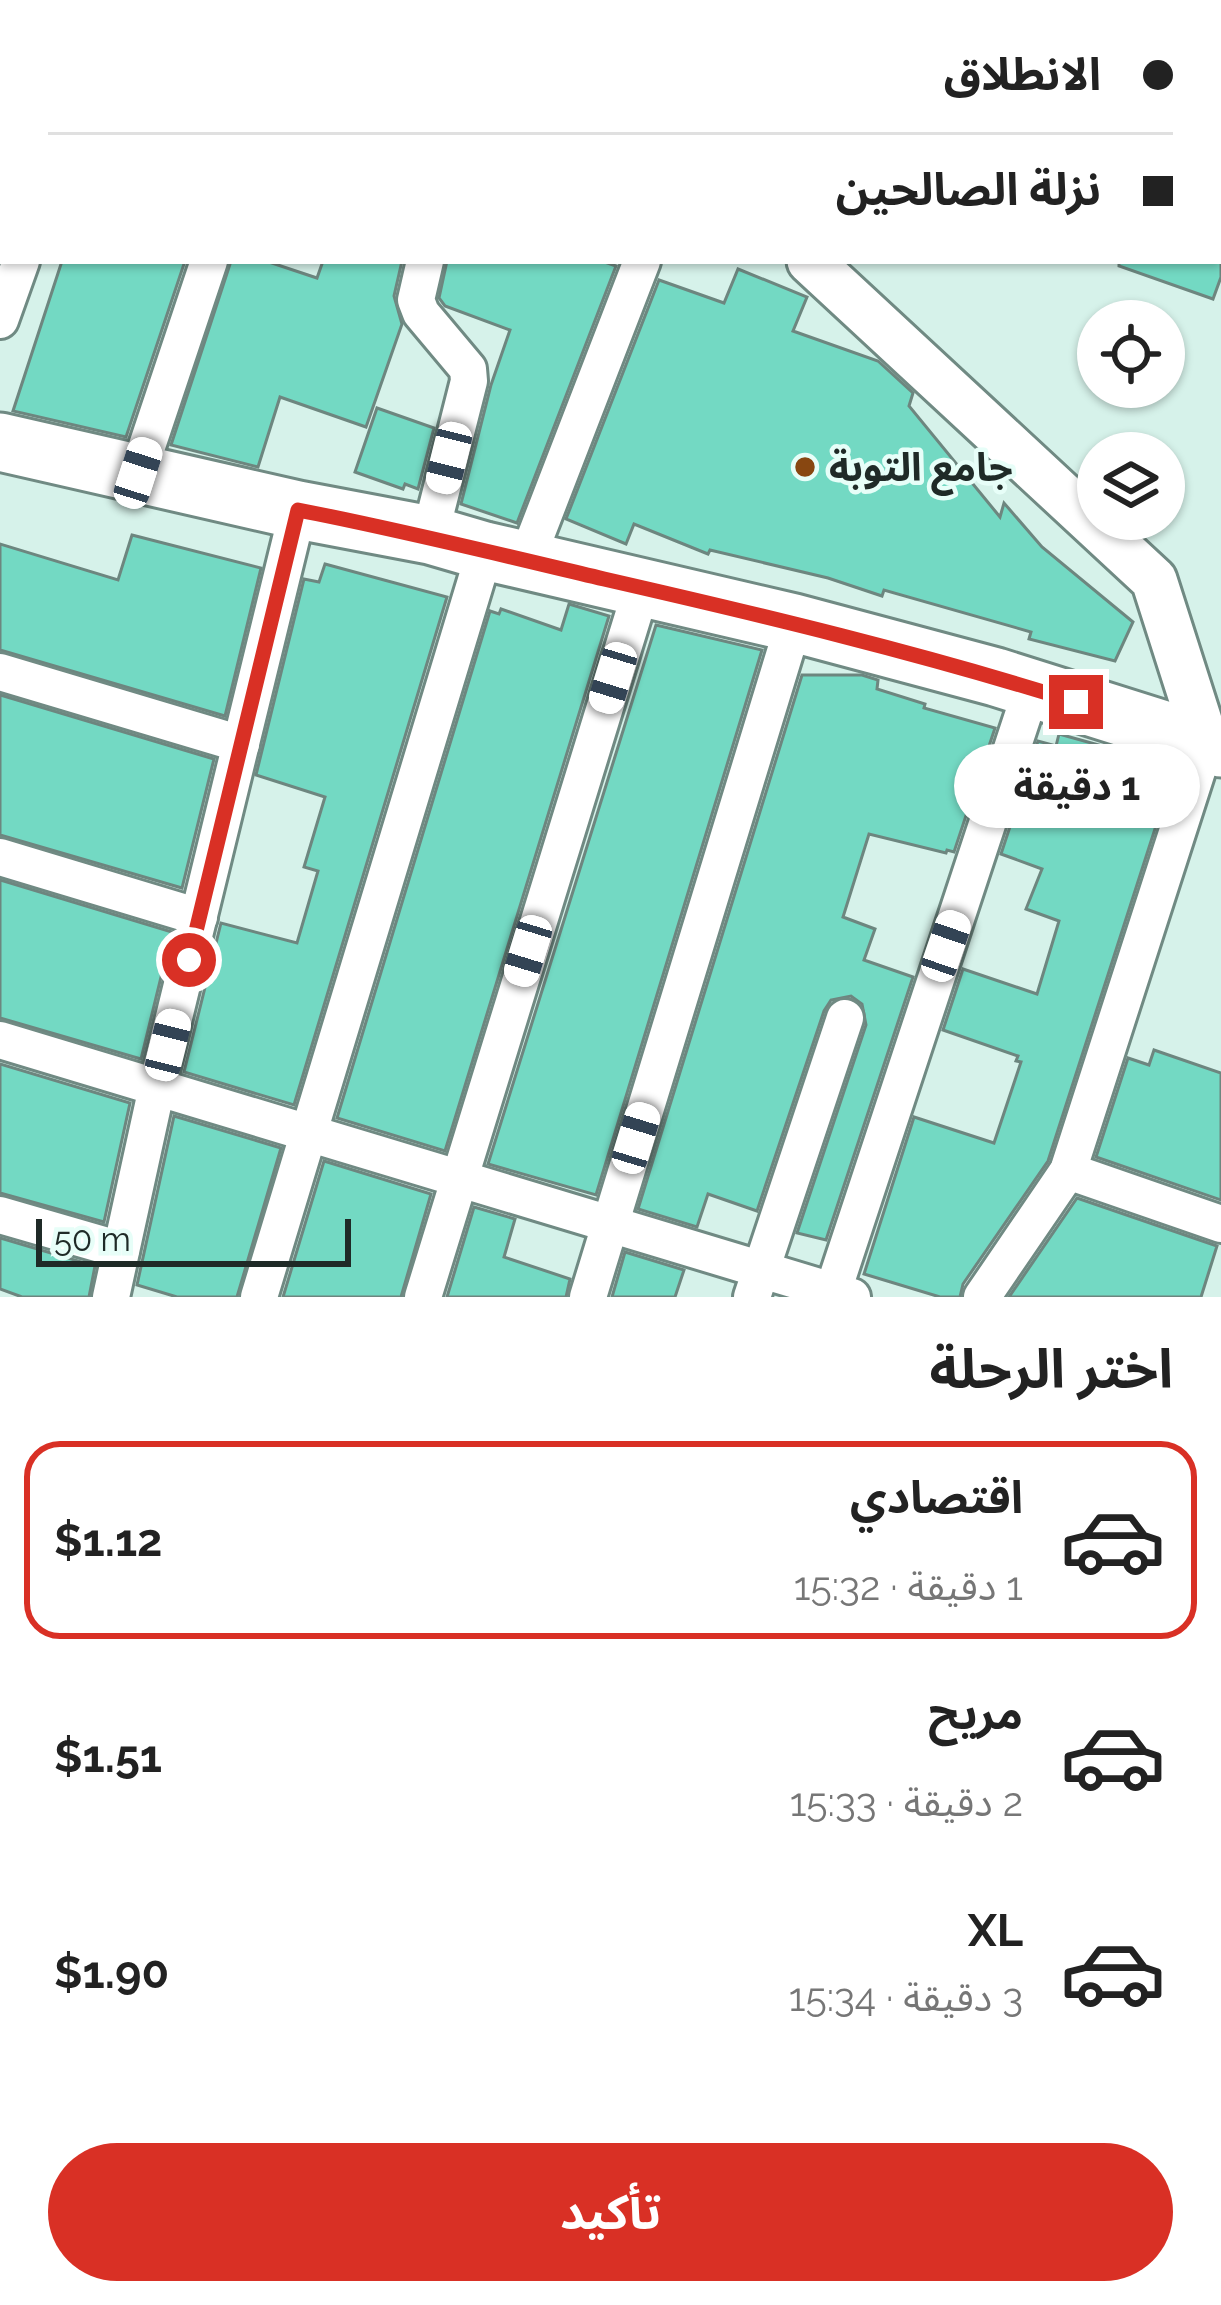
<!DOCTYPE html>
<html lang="ar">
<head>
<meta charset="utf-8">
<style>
	body { margin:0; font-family:Raleway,"Noto Sans Arabic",sans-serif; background:#f2f2f2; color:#222; direction:rtl; height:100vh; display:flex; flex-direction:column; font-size:45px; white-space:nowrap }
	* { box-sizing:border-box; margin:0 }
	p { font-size:39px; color:#767676 }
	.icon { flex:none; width:66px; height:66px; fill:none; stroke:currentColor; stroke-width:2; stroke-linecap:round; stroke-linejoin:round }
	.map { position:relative; height:1297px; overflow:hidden; direction:ltr }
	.side { display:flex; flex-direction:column; background:#fff; flex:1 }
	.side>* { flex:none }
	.hud { position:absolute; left:0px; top:0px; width:1221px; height:264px; box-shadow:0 3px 9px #0004; direction:rtl; display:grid; align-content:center; height:264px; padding:0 48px; background:#fff }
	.fabs { position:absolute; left:1077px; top:300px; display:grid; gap:24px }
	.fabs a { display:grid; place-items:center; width:108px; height:108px; border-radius:50%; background:#fff; box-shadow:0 3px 9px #0004; font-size:60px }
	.scale { position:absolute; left:36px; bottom:30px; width:315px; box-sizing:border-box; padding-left:12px; border:6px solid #1f2a27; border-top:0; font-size:33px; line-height:42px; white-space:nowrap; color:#1f2a27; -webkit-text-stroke:9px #e7fef8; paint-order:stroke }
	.end { position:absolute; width:54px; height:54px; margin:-27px; border:15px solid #d93025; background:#fff; box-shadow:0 0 0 6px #fff }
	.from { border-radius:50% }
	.bubble { position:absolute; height:84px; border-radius:42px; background:#fff; box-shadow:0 3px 9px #0004; font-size:39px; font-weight:700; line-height:84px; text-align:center; direction:rtl }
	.car { position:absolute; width:36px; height:72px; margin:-36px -18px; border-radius:15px; box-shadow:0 0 9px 3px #0007; background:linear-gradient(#fff 24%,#345 0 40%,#fff 0 76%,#345 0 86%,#fff 0) }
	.hud b { display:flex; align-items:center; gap:42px; height:114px; font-size:45px }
	.hud b+b { border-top:3px solid #e0e0e0 }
	.hud i { width:30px; height:30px; background:#222 }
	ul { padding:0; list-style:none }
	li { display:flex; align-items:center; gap:36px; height:198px; margin:0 24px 18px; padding:0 24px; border:6px solid transparent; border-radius:36px }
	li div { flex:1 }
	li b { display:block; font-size:45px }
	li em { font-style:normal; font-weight:700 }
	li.on { border-color:#d93025 }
	li>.icon { width:108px; height:108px; stroke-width:1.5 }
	h2 { padding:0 48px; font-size:54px; line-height:144px }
	.cta { display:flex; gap:24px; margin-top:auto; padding:24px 48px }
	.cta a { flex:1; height:138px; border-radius:72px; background:#d93025; color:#fff; font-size:48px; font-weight:700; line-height:138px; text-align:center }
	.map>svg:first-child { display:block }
	.building { fill:#73d9c3; stroke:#6d867f; stroke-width:3 }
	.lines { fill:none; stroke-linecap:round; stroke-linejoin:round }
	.minor-casing { stroke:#708a83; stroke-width:42 }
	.tertiary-casing { stroke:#708a83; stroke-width:51 }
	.primary-casing { stroke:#708a83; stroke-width:63 }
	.minor { stroke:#fff; stroke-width:36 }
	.tertiary { stroke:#fff; stroke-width:45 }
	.primary { stroke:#fff; stroke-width:57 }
	.route { stroke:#d93025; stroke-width:15 }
	.poi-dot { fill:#884711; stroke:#e7fef8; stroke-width:4.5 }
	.labels { text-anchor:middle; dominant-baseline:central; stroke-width:9; stroke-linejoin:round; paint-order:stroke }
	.poi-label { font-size:39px; font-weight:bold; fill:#1f2a27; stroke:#e7fef8; text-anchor:start }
</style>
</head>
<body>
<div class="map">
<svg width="1221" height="1297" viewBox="0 0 1221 1297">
	<rect width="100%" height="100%" fill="#d6f2ea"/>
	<g class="building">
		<path d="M62 261H185L126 437 13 411Z"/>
		<path d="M231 261H266L317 278 323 261H402L394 296 402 324 366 427 280 397 258 467 171 445Z"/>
		<path d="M447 261H602L616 266 517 523 461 504 491 385 510 330 445 306 439 298Z"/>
		<path d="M1119 261H1221V277L1213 299 1119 266Z"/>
		<path d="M738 269 807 297 793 331 878 361 913 393 909 406 1000 517 1004 503 1042 547 1133 622 1115 661 1029 639 1031 632 884 590 882 596 828 578 710 550 708 554 634 524 626 544 566 519 659 280 724 303Z"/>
		<path d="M377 408 434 428 418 489 405 484 403 489 355 472Z"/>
		<path d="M132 535 261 568 225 716 0 650V544L118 580Z"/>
		<path d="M325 564 447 597 294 1105 184 1072 221 923 297 943 318 871 304 867 325 797 256 775 304 579 319 582Z"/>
		<path d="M569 604 609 616 445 1151 337 1118 490 611 499 614 501 609 561 630Z"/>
		<path d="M656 625 762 650 596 1195 488 1164Z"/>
		<path d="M802 675H862L878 680 877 689 925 704 924 708 995 728 954 852 947 850 946 853 869 834 843 917 875 929 864 960 913 977 826 1240 797 1233 866 1025 862 1004 851 996 831 1000 824 1011 757 1211 708 1194 697 1227 638 1209Z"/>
		<path d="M0 695 214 759 182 888 0 835Z"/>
		<path d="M1059 734 1124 752 1123 757 1173 773 1048 1161 963 1284 960 1297H940L864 1274 914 1117 994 1143 1021 1062 1016 1061 1018 1056 943 1030 963 969 1037 994 1059 921 1026 909 1042 869 1001 854 1038 741 1056 746Z"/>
		<path d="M0 880 172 932 141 1059 0 1018Z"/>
		<path d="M1154 1050 1221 1073V1200L1096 1157 1128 1058 1149 1065Z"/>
		<path d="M0 1064 130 1103 104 1222 0 1193Z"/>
		<path d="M174 1116 281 1148 237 1297H177L137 1285Z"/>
		<path d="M324 1161 431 1194 401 1297H283Z"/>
		<path d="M1077 1198 1217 1246 1201 1297H1009Z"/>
		<path d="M474 1207 515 1219 504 1257 570 1279 566 1297H447Z"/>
		<path d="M0 1238 95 1266 89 1297H22L0 1289Z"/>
		<path d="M625 1252 684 1270 675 1297H612Z"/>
	</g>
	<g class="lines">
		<g class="minor-casing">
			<g id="minor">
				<path d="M114 3 115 0"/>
				<path d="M294 3 295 0"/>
				<path d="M501 3 502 0"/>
				<path d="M425 261 416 300 421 313 468 369 469 381 430 535"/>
				<path d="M0 320 21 261"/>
				<path d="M138 473 209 261"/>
				<path d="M526 561 642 261"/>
				<path d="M0 672 241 744"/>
				<path d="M0 857 199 917"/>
				<path d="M0 1040 852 1297"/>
				<path d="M1068 1171 1221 1224"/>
				<path d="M0 1215 121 1250"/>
				<path d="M833 1291 1032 688"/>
				<path d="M111 1297 157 1087 298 510"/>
				<path d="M259 1297 485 551"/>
				<path d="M423 1297 642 587"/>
				<path d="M588 1297 794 623"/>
				<path d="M752 1297 845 1018"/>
				<path d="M982 1297 1068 1171 1206 743"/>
			</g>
		</g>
		<g class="tertiary-casing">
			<g id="tertiary">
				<path d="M696 0 698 3"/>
				<path d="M810 261 1154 580 1206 743"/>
			</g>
		</g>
		<g class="primary-casing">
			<path id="primary" d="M0 442 298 510 430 535 485 551 794 623 996 677 1221 748"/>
		</g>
		<use href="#minor" class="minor"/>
		<use href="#tertiary" class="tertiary"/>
		<use href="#primary" class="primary"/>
	</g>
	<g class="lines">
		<path class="route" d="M189 960 298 510C401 530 502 555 604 579 762 615 920 653 1076 702"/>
	</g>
	<circle class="poi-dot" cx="805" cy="467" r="12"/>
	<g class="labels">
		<g class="poi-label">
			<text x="829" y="467">جامع التوبة</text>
		</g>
	</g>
</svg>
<div class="fabs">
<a><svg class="icon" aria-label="locate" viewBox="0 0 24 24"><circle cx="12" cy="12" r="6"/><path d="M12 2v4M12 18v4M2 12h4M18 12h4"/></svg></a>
<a><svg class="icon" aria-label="layers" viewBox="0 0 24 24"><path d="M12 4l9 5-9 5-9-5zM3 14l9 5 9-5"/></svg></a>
</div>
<div class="scale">50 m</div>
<i class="end from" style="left:189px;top:960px"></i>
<i class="end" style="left:1076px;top:702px"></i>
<div class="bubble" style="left:954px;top:744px;width:246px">1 دقيقة</div>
<i class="car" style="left:449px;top:458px;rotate:194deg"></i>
<i class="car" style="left:138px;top:473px;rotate:18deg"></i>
<i class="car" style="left:613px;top:678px;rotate:197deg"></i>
<i class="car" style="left:946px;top:946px;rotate:19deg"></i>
<i class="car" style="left:528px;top:951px;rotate:197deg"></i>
<i class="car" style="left:168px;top:1045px;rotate:14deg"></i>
<i class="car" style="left:636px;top:1138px;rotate:17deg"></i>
<div class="hud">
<b><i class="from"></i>الانطلاق</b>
<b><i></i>نزلة الصالحين</b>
</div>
</div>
<section class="side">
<h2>اختر الرحلة</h2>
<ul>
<li class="on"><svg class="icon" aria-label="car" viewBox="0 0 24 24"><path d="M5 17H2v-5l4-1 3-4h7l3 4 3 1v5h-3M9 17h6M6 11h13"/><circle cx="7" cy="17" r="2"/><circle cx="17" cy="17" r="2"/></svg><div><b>اقتصادي</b><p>1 دقيقة · 15:32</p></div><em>$1.12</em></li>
<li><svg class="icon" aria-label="car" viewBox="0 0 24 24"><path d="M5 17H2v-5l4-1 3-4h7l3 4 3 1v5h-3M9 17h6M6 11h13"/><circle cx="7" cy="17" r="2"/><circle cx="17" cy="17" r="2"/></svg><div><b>مريح</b><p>2 دقيقة · 15:33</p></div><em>$1.51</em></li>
<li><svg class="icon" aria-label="car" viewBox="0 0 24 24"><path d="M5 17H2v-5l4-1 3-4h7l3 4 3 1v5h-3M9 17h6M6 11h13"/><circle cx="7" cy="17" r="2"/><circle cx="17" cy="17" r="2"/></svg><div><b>XL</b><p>3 دقيقة · 15:34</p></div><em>$1.90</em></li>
</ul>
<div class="cta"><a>تأكيد</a></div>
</section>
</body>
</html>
